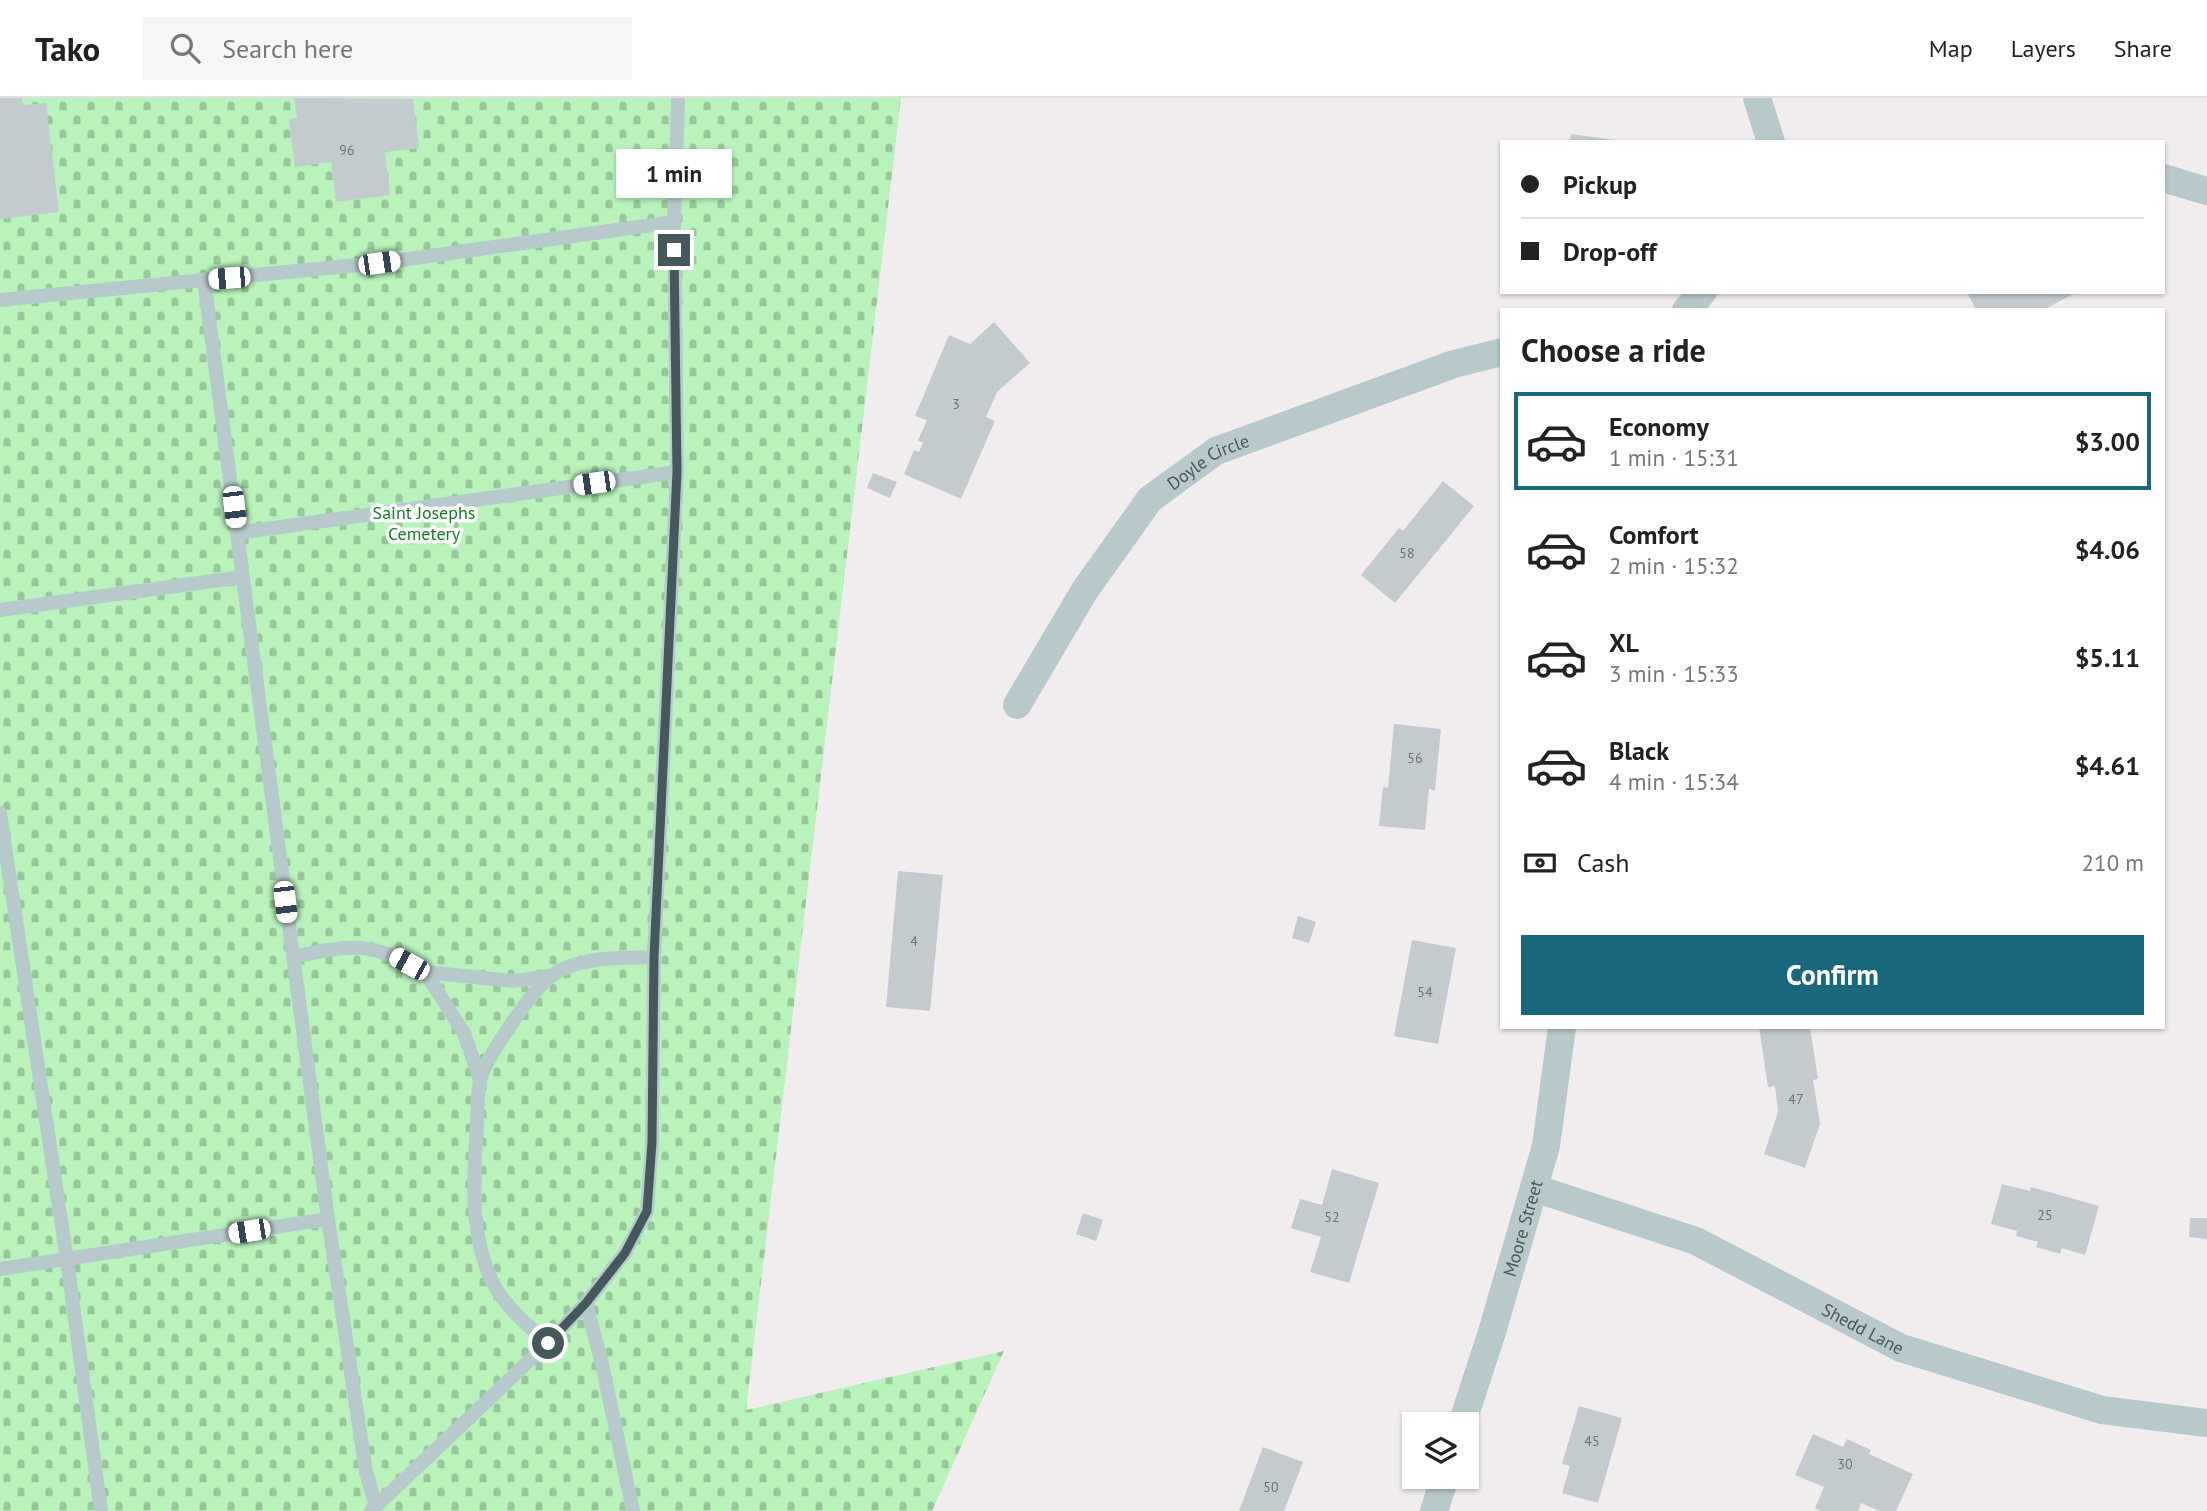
<!DOCTYPE html>
<html lang="en">
<head>
<meta charset="utf-8">
<style>
	body { margin:0; font-family:"PT Sans",sans-serif; background:#f6f6f6; color:#222; height:100vh; display:flex; flex-direction:column; font-size:26px; white-space:nowrap }
	* { box-sizing:border-box; margin:0 }
	p { font-size:23px; color:#767676 }
	.icon { flex:none; width:38px; height:38px; fill:none; stroke:currentColor; stroke-width:2; stroke-linecap:round; stroke-linejoin:round }
	.map { position:relative; flex:1; overflow:hidden }
	.panel { position:absolute; left:1500px; top:210px; width:665px; height:721px; display:flex; flex-direction:column; background:#fff; border-radius:0px; box-shadow:0 2px 5px #0004 }
	.panel>* { flex:none }
	.hud { position:absolute; left:1500px; top:42px; width:665px; height:154px; border-radius:0px; box-shadow:0 2px 5px #0004; display:grid; align-content:center; height:154px; padding:0 21px; background:#fff }
	.controls { position:absolute; left:1402px; top:1314px; display:grid; gap:14px }
	.controls a { display:grid; place-items:center; width:77px; height:77px; border-radius:0px; background:#fff; box-shadow:0 2px 5px #0004; font-size:35px }
	.end { position:absolute; width:32px; height:32px; margin:-16px; border:9px solid #45595c; background:#fff; box-shadow:0 0 0 4px #fff }
	.from { border-radius:50% }
	.bubble { position:absolute; height:49px; border-radius:0px; background:#fff; box-shadow:0 2px 5px #0004; font-size:23px; font-weight:600; line-height:49px; text-align:center }
	.car { position:absolute; width:21px; height:42px; margin:-21px -10px; border-radius:9px; box-shadow:0 0 5px 2px #0007; background:linear-gradient(#fff 24%,#345 0 40%,#fff 0 76%,#345 0 86%,#fff 0) }
	.hud b { display:flex; align-items:center; gap:24px; height:66px; font-size:26px }
	.hud b+b { border-top:2px solid #e0e0e0 }
	.hud i { width:18px; height:18px; background:#222 }
	ul { padding:0; list-style:none }
	li { display:flex; align-items:center; gap:21px; height:98px; margin:0 14px 10px; padding:0 7px; border:4px solid transparent; border-radius:0px }
	li div { flex:1 }
	li b { display:block; font-size:26px }
	li em { font-style:normal; font-weight:600 }
	li.on { border-color:#19677c }
	li>.icon { width:63px; height:63px; stroke-width:1.5 }
	h2 { padding:0 21px; font-size:32px; line-height:84px }
	.pay { display:flex; align-items:center; gap:18px; height:77px; padding:0 21px; font-size:26px }
	.pay p { margin-inline-start:auto }
	.action { display:flex; gap:14px; margin-top:auto; padding:14px 21px }
	.action a { flex:1; height:80px; border-radius:0px; background:#19677c; color:#fff; font-size:28px; font-weight:600; line-height:80px; text-align:center }
	header { display:flex; align-items:center; gap:42px; box-sizing:border-box; height:98px; padding:0 35px; background:#fff; border-bottom:2px solid #e0e0e0 }
	header strong { font-size:33px }
	nav { display:flex; gap:38px; margin-inline-start:auto; font-size:24px }
	.search { width:490px; height:63px; background:#f6f6f6; display:flex; align-items:center; gap:18px; box-sizing:border-box; padding:0 24px; border-radius:0px; color:#767676; font-size:26px }
	.map>svg:first-child { display:block }
	.cemetery { fill:url(#cemetery-stones) }
	.building { fill:#c4cbce }
	.lines { fill:none; stroke-linecap:round; stroke-linejoin:round }
	.service { stroke:#b8c9cc; stroke-width:14 }
	.minor { stroke:#b8c9cc; stroke-width:28 }
	.route { stroke:#45595c; stroke-width:9 }
	.labels { text-anchor:middle; dominant-baseline:central; stroke-width:7; stroke-linejoin:round; paint-order:stroke }
	.number-label { font-size:14px; fill:#657678 }
	.street-label { font-size:18px; fill:#45595c; stroke:#fff }
	.park-label { font-size:18px; fill:#118222; stroke:#fff }
</style>
</head>
<body>
<header>
<strong>Tako</strong>
<div class="search"><svg class="icon" aria-label="search" viewBox="0 0 24 24"><circle cx="10" cy="10" r="6"/><path d="M15 15l6 6"/></svg>Search here</div>
<nav><a>Map</a><a>Layers</a><a>Share</a></nav>
</header>
<div class="map">
<svg width="2207" height="1413" viewBox="0 0 2207 1413">
	<defs>
		<pattern id="cemetery-stones" width="16" height="16" patternUnits="userSpaceOnUse" patternTransform="scale(1.75)"><rect width="16" height="16" fill="#b9f2bb"/><path d="M2 7V4a2 2 0 0 1 4 0v3zM10 15v-3a2 2 0 0 1 4 0v3z" fill="#98c79b"/></pattern>
	</defs>
	<rect width="100%" height="100%" fill="#f1edef"/>
	<path class="cemetery" d="M0 0H901L746 1312 1004 1253 932 1413H0Z"/>
	<g class="building">
		<path d="M0 0H22L23 7 46 5 59 114 0 121Z"/>
		<path d="M294 0 413 1 419 50 385 54 390 97 336 104 331 64 295 69 289 21 297 20Z"/>
		<path d="M1571 36 1615 42V44H1570Z"/>
		<path d="M1972 194H2077L2043 212H1976L1968 196Z"/>
		<path d="M994 224 1030 265 997 294 986 319 995 323 961 401 904 376 914 352 919 354 923 345 918 342 927 322 915 318 949 237 970 246Z"/>
		<path d="M873 375 897 384 890 400 867 390Z"/>
		<path d="M1443 383 1474 408 1395 505 1361 477 1399 430 1403 433Z"/>
		<path d="M1394 626 1441 631 1435 692 1429 691 1425 732 1379 728 1383 689 1388 690Z"/>
		<path d="M898 773 943 777 930 913 886 909Z"/>
		<path d="M1298 818 1316 824 1309 845 1292 840Z"/>
		<path d="M1412 842 1456 850 1438 946 1394 938Z"/>
		<path d="M1759 929H1810L1818 981 1813 982 1820 1026 1805 1070 1764 1056 1778 1014 1775 988 1768 989Z"/>
		<path d="M1332 1071 1379 1085 1349 1185 1310 1174 1321 1139 1291 1130 1300 1101 1322 1107Z"/>
		<path d="M2002 1086 2030 1093 2031 1089 2099 1108 2085 1157 2062 1150 2060 1156 2036 1149 2038 1144 2016 1138 2017 1133 1991 1126Z"/>
		<path d="M1083 1115 1103 1122 1096 1143 1076 1136Z"/>
		<path d="M2190 1120H2207V1141L2189 1139Z"/>
		<path d="M1579 1308 1622 1320 1598 1405 1562 1395 1570 1368 1562 1366Z"/>
		<path d="M1813 1336 1843 1349 1847 1341 1871 1352 1869 1356 1913 1376 1896 1413H1879L1861 1405 1858 1413H1821L1815 1410 1824 1389 1795 1377Z"/>
		<path d="M1263 1349 1303 1364 1284 1413H1239Z"/>
	</g>
	<g class="lines">
		<g class="service">
			<path d="M674 124 677 374"/>
			<path d="M0 202 204 182"/>
			<path d="M0 512 242 479"/>
			<path d="M0 715 67 1162 101 1413"/>
			<path d="M293 859C354 846 369 843 425 874"/>
			<path d="M654 859C622 860 578 858 551 878 532 893 485 960 480 983 477 996 478 1012 477 1025 474 1079 468 1144 497 1192 510 1213 529 1229 548 1245L586 1205 625 1155 647 1113 652 1044 654 859 677 374 237 435 204 182 379 165 674 124 678 0"/>
			<path d="M480 982 464 935 425 874 513 883 551 878"/>
			<path d="M328 1121 366 1374 376 1408"/>
			<path d="M0 1171 328 1121 237 435"/>
			<path d="M586 1205 602 1266 633 1413"/>
			<path d="M371 1413 548 1245"/>
		</g>
		<g class="minor">
			<path d="M1757 0 1771 44"/>
			<path d="M2163 80 2207 93"/>
			<path d="M1686 212 1703 194"/>
			<path id="s1" d="M1017 607 1085 492 1150 401 1216 353 1454 266 1502 254"/>
			<path id="s2" d="M1534 1090 1696 1143 1901 1250 2102 1312 2207 1325"/>
			<path id="s3" d="M1462 1326 1492 1234 1546 1048 1562 929"/>
			<path d="M1434 1413 1445 1379"/>
		</g>
	</g>
	<g class="lines">
		<path class="route" d="M548 1245 586 1205 625 1155 647 1113 652 1044 654 859 677 374 674 152"/>
	</g>
	<g class="labels">
		<g class="number-label">
			<text x="347" y="52">96</text>
			<text x="956" y="306">3</text>
			<text x="1407" y="455">58</text>
			<text x="1415" y="660">56</text>
			<text x="914" y="843">4</text>
			<text x="1425" y="894">54</text>
			<text x="1796" y="1001">47</text>
			<text x="2045" y="1117">25</text>
			<text x="1332" y="1119">52</text>
			<text x="1592" y="1343">45</text>
			<text x="1845" y="1366">30</text>
			<text x="1271" y="1389">50</text>
		</g>
		<g class="street-label">
			<text stroke="none"><textPath href="#s1" startOffset="315">Doyle Circle</textPath></text>
			<text stroke="none"><textPath href="#s3" startOffset="205">Moore Street</textPath></text>
			<text stroke="none"><textPath href="#s2" startOffset="359">Shedd Lane</textPath></text>
		</g>
		<g class="park-label">
			<text x="424" y="414">Saint Josephs<tspan x="424" dy="21">Cemetery</tspan></text>
		</g>
	</g>
</svg>
<div class="controls">
<a><svg class="icon" aria-label="layers" viewBox="0 0 24 24"><path d="M12 4l9 5-9 5-9-5zM3 14l9 5 9-5"/></svg></a>
</div>
<i class="end from" style="left:548px;top:1245px"></i>
<i class="end" style="left:674px;top:152px"></i>
<div class="bubble" style="left:616px;top:51px;width:116px">1 min</div>
<i class="car" style="left:379px;top:165px;rotate:82deg"></i>
<i class="car" style="left:229px;top:180px;rotate:265deg"></i>
<i class="car" style="left:594px;top:385px;rotate:262deg"></i>
<i class="car" style="left:234px;top:409px;rotate:173deg"></i>
<i class="car" style="left:285px;top:804px;rotate:173deg"></i>
<i class="car" style="left:409px;top:866px;rotate:299deg"></i>
<i class="car" style="left:249px;top:1133px;rotate:261deg"></i>
<div class="hud">
<b><i class="from"></i>Pickup</b>
<b><i></i>Drop-off</b>
</div>
<section class="panel">
<h2>Choose a ride</h2>
<ul>
<li class="on"><svg class="icon" aria-label="car" viewBox="0 0 24 24"><path d="M5 17H2v-5l4-1 3-4h7l3 4 3 1v5h-3M9 17h6M6 11h13"/><circle cx="7" cy="17" r="2"/><circle cx="17" cy="17" r="2"/></svg><div><b>Economy</b><p>1 min · 15:31</p></div><em>$3.00</em></li>
<li><svg class="icon" aria-label="car" viewBox="0 0 24 24"><path d="M5 17H2v-5l4-1 3-4h7l3 4 3 1v5h-3M9 17h6M6 11h13"/><circle cx="7" cy="17" r="2"/><circle cx="17" cy="17" r="2"/></svg><div><b>Comfort</b><p>2 min · 15:32</p></div><em>$4.06</em></li>
<li><svg class="icon" aria-label="car" viewBox="0 0 24 24"><path d="M5 17H2v-5l4-1 3-4h7l3 4 3 1v5h-3M9 17h6M6 11h13"/><circle cx="7" cy="17" r="2"/><circle cx="17" cy="17" r="2"/></svg><div><b>XL</b><p>3 min · 15:33</p></div><em>$5.11</em></li>
<li><svg class="icon" aria-label="car" viewBox="0 0 24 24"><path d="M5 17H2v-5l4-1 3-4h7l3 4 3 1v5h-3M9 17h6M6 11h13"/><circle cx="7" cy="17" r="2"/><circle cx="17" cy="17" r="2"/></svg><div><b>Black</b><p>4 min · 15:34</p></div><em>$4.61</em></li>
</ul>
<div class="pay"><svg class="icon" aria-label="cash" viewBox="0 0 24 24"><path d="M3 7h18v10H3z"/><circle cx="12" cy="12" r="2"/></svg>Cash<p>210 m</p></div>
<div class="action"><a>Confirm</a></div>
</section>
</div>
</body>
</html>
